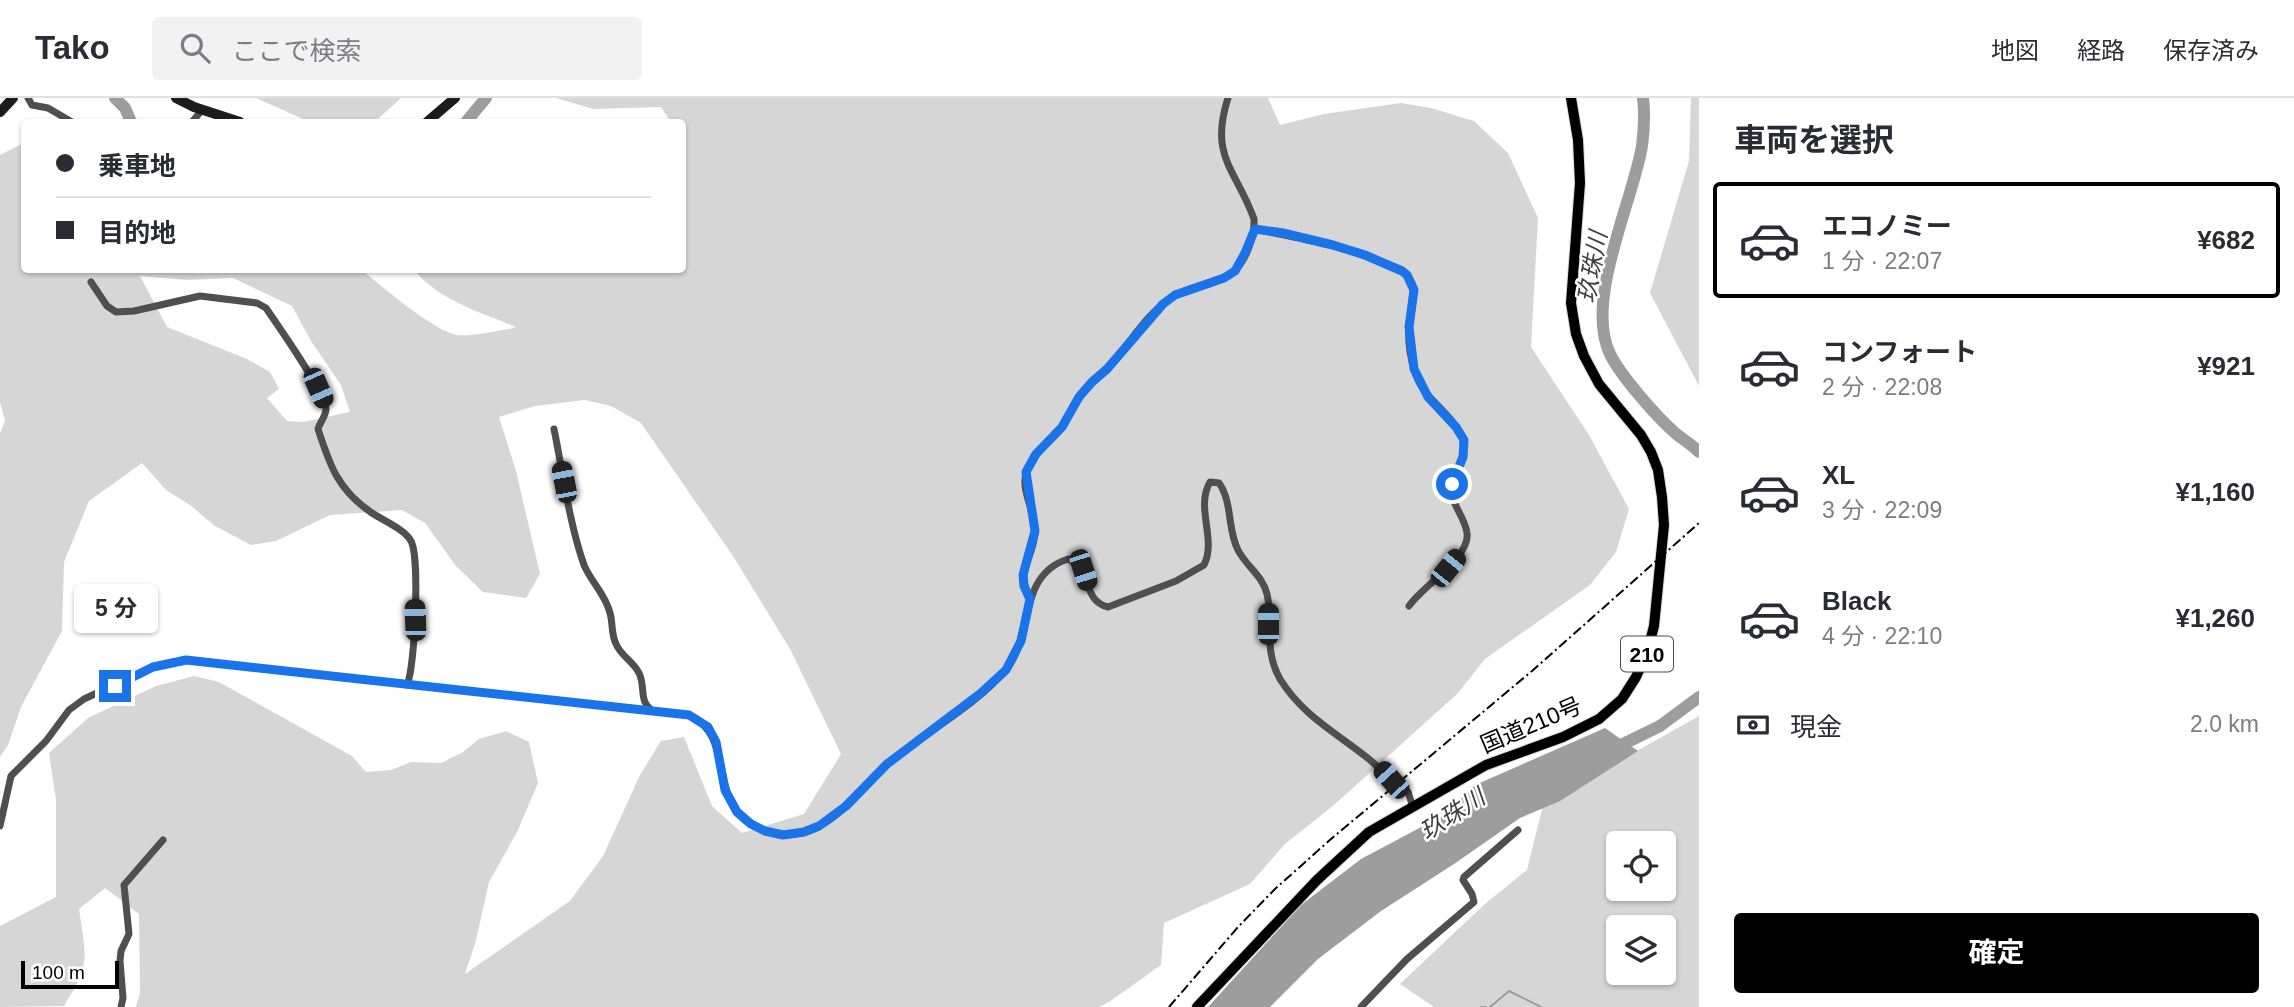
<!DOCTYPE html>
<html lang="ja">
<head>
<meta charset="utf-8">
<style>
	body { margin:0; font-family:Helvetica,"Noto Sans JP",sans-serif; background:#f2f2f3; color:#2b2b33; height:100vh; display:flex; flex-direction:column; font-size:26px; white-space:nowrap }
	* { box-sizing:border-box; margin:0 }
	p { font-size:23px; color:#7c7c81 }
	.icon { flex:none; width:38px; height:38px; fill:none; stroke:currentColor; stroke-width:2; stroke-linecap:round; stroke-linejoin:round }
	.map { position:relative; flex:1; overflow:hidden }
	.panel { display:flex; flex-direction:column; background:#fff; width:595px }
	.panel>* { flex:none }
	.guide { position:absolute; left:21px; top:21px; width:665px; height:154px; border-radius:7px; box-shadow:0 2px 5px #0004; display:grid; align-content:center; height:154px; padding:0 35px; background:#fff }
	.controls { position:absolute; left:1606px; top:733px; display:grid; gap:14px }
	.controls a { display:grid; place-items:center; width:70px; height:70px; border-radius:7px; background:#fff; box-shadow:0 2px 5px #0004; font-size:35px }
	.scale { position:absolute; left:21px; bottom:18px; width:98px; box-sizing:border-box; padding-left:7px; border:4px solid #000; border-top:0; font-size:19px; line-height:24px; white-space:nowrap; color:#000; -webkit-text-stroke:5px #fff; paint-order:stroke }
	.end { position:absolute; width:32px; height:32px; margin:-16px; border:9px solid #1a73e8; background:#fff; box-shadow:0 0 0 4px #fff }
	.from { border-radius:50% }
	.bubble { position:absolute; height:49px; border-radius:7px; background:#fff; box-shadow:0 2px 5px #0004; font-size:23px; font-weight:700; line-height:49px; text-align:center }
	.car { position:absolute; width:21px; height:42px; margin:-21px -10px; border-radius:9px; box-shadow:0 0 5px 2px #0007; background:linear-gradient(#222 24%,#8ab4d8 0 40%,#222 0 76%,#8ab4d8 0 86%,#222 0) }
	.guide b { display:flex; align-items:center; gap:24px; height:66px; font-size:26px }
	.guide b+b { border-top:2px solid #e1e1e2 }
	.guide i { width:18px; height:18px; background:#2b2b33 }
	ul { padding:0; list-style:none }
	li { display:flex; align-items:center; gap:21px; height:116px; margin:0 14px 10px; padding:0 21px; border:4px solid transparent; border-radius:7px }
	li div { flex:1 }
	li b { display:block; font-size:26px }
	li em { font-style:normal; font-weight:700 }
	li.current { border-color:#000 }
	li>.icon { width:63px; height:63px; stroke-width:1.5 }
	h2 { padding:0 35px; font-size:32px; line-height:84px }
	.pay { display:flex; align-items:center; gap:18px; height:77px; padding:0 35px; font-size:26px }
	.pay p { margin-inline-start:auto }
	.button { display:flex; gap:14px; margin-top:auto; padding:14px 35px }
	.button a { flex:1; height:80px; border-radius:7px; background:#000; color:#fff; font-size:28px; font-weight:700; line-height:80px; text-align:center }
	header { display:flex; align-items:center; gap:42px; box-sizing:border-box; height:98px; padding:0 35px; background:#fff; border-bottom:2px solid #e1e1e2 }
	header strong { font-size:33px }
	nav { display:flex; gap:38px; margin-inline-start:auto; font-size:24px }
	.search { width:490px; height:63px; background:#f2f2f3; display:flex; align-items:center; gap:18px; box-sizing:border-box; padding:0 24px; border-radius:7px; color:#7c7c81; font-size:26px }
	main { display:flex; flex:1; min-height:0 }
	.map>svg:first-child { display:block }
	.green { fill:#d6d6d6; fill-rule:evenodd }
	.water { fill:#9d9d9d }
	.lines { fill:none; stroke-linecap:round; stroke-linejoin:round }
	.stream { stroke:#9d9d9d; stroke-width:2 }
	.river { stroke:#9d9d9d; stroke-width:12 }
	.trunk-casing { stroke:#dbdbdb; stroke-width:12 }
	.minor { stroke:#4f4f4f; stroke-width:7 }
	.secondary { stroke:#1c1c1c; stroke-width:10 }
	.trunk { stroke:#000; stroke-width:10 }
	.rail { stroke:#000; stroke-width:2; stroke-dasharray:10 3.5 2 3.5; stroke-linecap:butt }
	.route { stroke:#1a73e8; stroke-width:9 }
	.labels { text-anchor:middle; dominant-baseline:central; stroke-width:5; stroke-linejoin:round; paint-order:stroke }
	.shield { fill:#fff; stroke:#4c4c4c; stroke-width:2 }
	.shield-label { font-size:21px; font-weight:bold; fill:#000 }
	.street-label { font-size:23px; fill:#000; stroke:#fff }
	.water-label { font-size:24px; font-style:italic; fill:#3e3e3e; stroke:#fff }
</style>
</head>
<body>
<header>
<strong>Tako</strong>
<div class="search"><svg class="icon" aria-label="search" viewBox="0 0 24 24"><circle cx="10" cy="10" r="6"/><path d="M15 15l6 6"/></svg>ここで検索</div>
<nav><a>地図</a><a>経路</a><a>保存済み</a></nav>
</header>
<main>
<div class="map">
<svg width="1699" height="909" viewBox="0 0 1699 909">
	<rect width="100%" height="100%" fill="#fff"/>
	<g class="green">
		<path d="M256 0H401L378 21 365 24H329L303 21Z"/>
		<path d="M556 0H1268L1280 27 1324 16 1401 5 1431 10 1474 23 1508 55 1538 120 1531 249 1589 337 1629 411 1616 454 1590 487 1485 561 1458 595 1334 707 1285 746 1250 786 1164 825 1161 867 1109 904 1099 909H136L140 895 139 816 105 790 79 811C86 860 91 865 64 908L0 909V828L56 799V702L49 655 88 620 156 588 194 578 219 584 352 658 366 674 391 672 411 664 441 665 463 654 479 641 506 633 529 644 538 685 517 734 489 784 476 842 465 876 570 803 603 758 640 677 661 643 684 639 712 708 742 735 804 716 841 656 790 551 733 458 641 325 611 308 585 302 535 308 499 319 516 373 540 476 526 500 483 494 456 468 425 425 402 412 330 417 276 443 251 447 215 428 190 407 166 392 142 365 89 403 64 464 62 533 21 609 8 647 0 659V335L5 323 0 304V57L24 45V172H362C381 188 434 233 457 237 466 239 506 232 516 229 480 214 439 202 414 172H682V24H671L661 9 593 11ZM140 178 186 182 233 180 292 208 311 243 341 287 350 314 303 324 287 323 267 300 279 291 270 274 247 261 167 229Z"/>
		<path d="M1691 0H1699V288L1650 195 1689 63Z"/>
		<path d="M1699 618V909H1434L1400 886 1486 805 1527 772 1546 695 1585 682ZM1619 746H1664V791H1619ZM1619 830H1664V875H1619Z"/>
	</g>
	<path class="water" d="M1605 630 1638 653 1560 703 1520 720 1454 766 1381 813 1318 861 1270 909H1208L1301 807 1361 761 1442 718 1475 687Z"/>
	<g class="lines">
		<g class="stream">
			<path d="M1481 909H1486"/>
			<path d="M1490 909 1509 893 1541 909"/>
		</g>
		<g class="river">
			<path d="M115 0 125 10 131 24"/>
			<path d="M1643 0C1645 16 1644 32 1642 48 1633 103 1584 203 1610 256 1620 277 1656 318 1674 334 1682 341 1691 346 1699 354"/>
			<path d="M466 24 486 0"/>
			<path d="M1611 652 1660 628 1699 599"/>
		</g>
		<g class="trunk-casing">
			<path id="trunk" d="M1197 909 1317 782 1369 734 1486 667 1563 639 1599 621 1622 601 1636 579 1647 555 1654 528 1664 427 1662 399 1658 372 1651 354 1641 337 1599 286 1584 258 1576 236 1571 205 1580 85 1578 42 1571 0"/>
		</g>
		<g class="minor">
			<path d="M28 0 32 7 48 10 72 24"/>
			<path d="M192 24 202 12"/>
			<path d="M1255 131C1298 140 1342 147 1383 165 1391 168 1401 170 1407 177 1420 192 1410 211 1409 228 1408 242 1410 258 1414 271 1422 301 1447 310 1460 335 1471 353 1456 368 1452 385 1448 404 1465 418 1467 435 1471 459 1421 489 1409 508"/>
			<path d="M91 184 107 208 116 214 134 213 200 198 257 205 266 210C278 228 325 294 326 311 326 318 320 324 318 331 330 368 338 392 372 415 384 423 404 431 411 443 420 459 415 570 407 587"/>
			<path d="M554 331C563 375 569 424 584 467 591 484 606 497 610 515 613 525 611 536 616 546 621 558 633 563 639 575 646 589 638 604 653 613"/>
			<path d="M1030 501C1015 471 1033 462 1035 435 1036 415 1019 390 1027 372 1033 355 1049 345 1061 331 1068 322 1072 309 1079 299 1088 287 1099 279 1109 268 1130 246 1147 214 1174 198 1191 187 1216 188 1233 174 1246 164 1255 137 1254 121 1236 71 1209 59 1228 0"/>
			<path d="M1400 687 1408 694 1413 709"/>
			<path d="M0 728 11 678 46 643 69 612 84 601 153 569 186 562 689 617C740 640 702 714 766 733 783 738 802 737 818 729 847 714 865 685 889 665 927 633 973 610 1006 572 1033 540 1017 477 1068 461L1079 467C1089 482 1087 504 1108 509L1176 483 1204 467C1217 441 1195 410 1210 384L1219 385C1233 405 1227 431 1238 452 1246 468 1263 478 1267 496 1274 526 1263 551 1280 581 1309 628 1356 643 1391 682"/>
			<path d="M121 909 123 900 120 863 121 853 129 836 124 787 163 742"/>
			<path d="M1361 909 1407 861 1474 804 1472 796 1463 782 1464 779 1518 732"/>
		</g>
		<g class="secondary">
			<path d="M176 0 194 9 240 24"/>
			<path d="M0 14 13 0"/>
			<path d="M427 24 455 0"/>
		</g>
		<use href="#trunk" class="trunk"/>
		<path class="rail" d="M1169 909 1238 829 1275 791 1331 741 1532 573 1699 425"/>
	</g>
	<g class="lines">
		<path class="route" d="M115 588 153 569 186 562 689 617 708 629 716 644 725 692 737 714 751 726 765 733 783 737 804 734 819 728 846 708 887 666 981 595 1006 572 1021 543 1030 501 1024 488 1023 477 1035 433 1026 374 1036 356 1062 329 1079 299 1092 284 1107 271 1163 206 1175 197 1224 180 1235 173 1245 155 1255 131 1283 135 1333 147 1365 157 1402 173 1407 177 1414 192 1409 229 1414 271 1428 299 1456 329 1464 342 1463 359 1452 386"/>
	</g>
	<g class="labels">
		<rect class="shield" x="1621" y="538.5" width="52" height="35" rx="5"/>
		<g class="shield-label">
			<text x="1647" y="556">210</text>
		</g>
		<g class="street-label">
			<text transform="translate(1531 627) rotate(-23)">国道210号</text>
		</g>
		<g class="water-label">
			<text transform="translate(1592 169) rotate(-80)">玖珠川</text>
			<text transform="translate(1452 716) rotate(-33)">玖珠川</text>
		</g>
	</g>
</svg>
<div class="controls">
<a><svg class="icon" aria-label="locate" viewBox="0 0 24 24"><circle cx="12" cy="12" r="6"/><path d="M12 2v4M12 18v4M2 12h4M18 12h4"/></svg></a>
<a><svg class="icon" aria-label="layers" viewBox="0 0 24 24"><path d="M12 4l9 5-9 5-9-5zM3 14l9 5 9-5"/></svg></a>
</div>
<div class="scale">100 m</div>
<i class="end from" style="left:1452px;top:386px"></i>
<i class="end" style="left:115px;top:588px"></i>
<div class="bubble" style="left:74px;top:486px;width:84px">5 分</div>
<i class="car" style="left:318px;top:290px;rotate:156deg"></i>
<i class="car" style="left:564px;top:384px;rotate:349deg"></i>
<i class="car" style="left:1448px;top:470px;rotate:39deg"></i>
<i class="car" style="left:1083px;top:472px;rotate:162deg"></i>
<i class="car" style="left:415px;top:522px;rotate:358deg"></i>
<i class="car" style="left:1268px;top:526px;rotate:0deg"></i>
<i class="car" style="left:1391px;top:682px;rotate:318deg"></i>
<div class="guide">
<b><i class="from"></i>乗車地</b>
<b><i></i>目的地</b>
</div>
</div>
<section class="panel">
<h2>車両を選択</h2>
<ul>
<li class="current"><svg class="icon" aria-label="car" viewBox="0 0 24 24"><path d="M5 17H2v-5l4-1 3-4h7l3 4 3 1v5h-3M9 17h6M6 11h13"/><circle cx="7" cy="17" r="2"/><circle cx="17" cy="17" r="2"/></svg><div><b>エコノミー</b><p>1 分 · 22:07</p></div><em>¥682</em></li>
<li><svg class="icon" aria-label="car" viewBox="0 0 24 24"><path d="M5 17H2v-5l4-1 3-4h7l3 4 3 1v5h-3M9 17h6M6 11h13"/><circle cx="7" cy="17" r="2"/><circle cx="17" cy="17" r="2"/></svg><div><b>コンフォート</b><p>2 分 · 22:08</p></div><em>¥921</em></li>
<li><svg class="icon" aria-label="car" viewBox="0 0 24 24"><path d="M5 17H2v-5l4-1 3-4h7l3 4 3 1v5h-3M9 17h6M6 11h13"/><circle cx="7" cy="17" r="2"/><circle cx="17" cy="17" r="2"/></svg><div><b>XL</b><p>3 分 · 22:09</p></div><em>¥1,160</em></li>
<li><svg class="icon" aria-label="car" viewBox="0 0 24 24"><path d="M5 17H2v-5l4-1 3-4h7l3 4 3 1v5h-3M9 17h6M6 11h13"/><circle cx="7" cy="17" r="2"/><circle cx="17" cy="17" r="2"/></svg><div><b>Black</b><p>4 分 · 22:10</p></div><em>¥1,260</em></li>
</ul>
<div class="pay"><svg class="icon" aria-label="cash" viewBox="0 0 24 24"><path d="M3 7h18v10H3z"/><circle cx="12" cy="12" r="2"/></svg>現金<p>2.0 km</p></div>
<div class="button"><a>確定</a></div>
</section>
</main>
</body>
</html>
